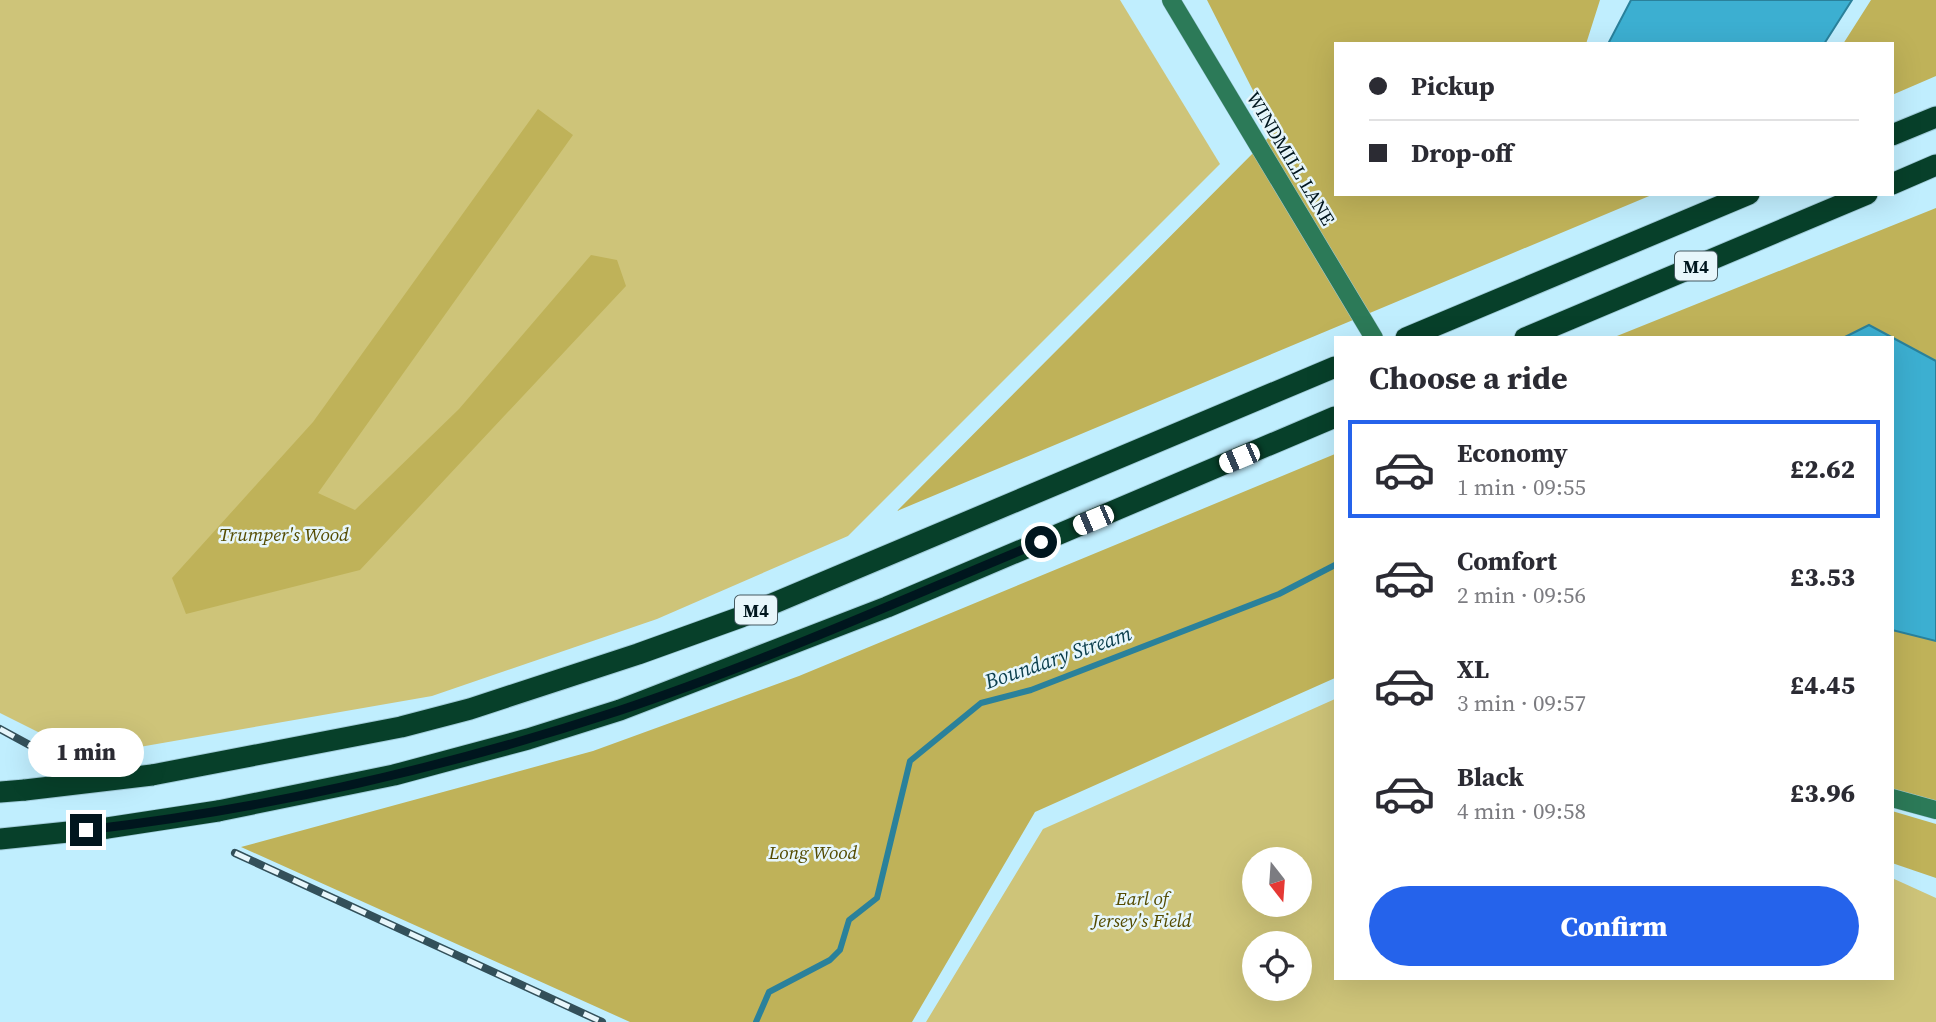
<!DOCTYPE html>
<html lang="en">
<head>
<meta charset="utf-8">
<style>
	body { margin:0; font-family:"Source Serif 4",serif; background:#f7f7f7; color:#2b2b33; height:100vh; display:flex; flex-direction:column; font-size:26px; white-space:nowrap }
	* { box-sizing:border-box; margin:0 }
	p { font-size:23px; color:#7c7c81 }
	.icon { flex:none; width:38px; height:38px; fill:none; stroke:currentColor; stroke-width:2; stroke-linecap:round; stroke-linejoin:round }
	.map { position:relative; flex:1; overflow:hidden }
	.panel { position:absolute; left:1334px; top:336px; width:560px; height:644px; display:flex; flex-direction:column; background:#fff; border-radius:0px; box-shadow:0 7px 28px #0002 }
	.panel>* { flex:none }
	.guide { position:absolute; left:1334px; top:42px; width:560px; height:154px; border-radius:0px; box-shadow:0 7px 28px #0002; display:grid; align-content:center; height:154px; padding:0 35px; background:#fff }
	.needle { width:46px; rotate:163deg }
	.fabs { position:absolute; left:1242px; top:847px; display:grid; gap:14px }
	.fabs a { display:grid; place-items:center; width:70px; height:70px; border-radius:50%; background:#fff; box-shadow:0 7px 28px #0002; font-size:35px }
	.end { position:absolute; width:32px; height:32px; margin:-16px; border:9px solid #00161e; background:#fff; box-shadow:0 0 0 4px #fff }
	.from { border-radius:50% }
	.bubble { position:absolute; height:49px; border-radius:24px; background:#fff; box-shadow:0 7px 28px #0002; font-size:23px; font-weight:800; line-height:49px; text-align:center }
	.car { position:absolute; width:21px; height:42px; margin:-21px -10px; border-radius:9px; box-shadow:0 0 5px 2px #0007; background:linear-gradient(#fff 24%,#345 0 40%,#fff 0 76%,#345 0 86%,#fff 0) }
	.guide b { display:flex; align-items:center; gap:24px; height:66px; font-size:26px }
	.guide b+b { border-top:2px solid #e1e1e2 }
	.guide i { width:18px; height:18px; background:#2b2b33 }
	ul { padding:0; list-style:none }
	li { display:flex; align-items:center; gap:21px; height:98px; margin:0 14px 10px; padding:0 21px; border:4px solid transparent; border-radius:0px }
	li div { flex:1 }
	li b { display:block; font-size:26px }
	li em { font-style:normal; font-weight:800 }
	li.on { border-color:#2563eb }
	li>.icon { width:63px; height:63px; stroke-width:1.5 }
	h2 { padding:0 35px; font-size:32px; line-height:84px }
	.button { display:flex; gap:14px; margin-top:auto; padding:14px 35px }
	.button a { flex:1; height:80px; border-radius:42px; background:#2563eb; color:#fff; font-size:28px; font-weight:800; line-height:80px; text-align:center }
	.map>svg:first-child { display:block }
	.green { fill:#cec479; fill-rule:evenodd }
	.forest { fill:#bfb259 }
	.water { fill:#3cafd1; stroke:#2a819b; stroke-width:2 }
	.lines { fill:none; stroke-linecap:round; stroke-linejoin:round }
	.stream { stroke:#2a819b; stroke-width:6 }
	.secondary-casing { stroke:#a1cbda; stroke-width:19 }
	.highway-casing { stroke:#a1cbda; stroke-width:23 }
	.secondary { stroke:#2c7a58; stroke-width:18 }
	.highway { stroke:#07402a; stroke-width:21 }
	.rail-casing { stroke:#33505a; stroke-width:8 }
	.rail { stroke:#e7f6fb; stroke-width:5; stroke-dasharray:16; stroke-linecap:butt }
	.highway-bridge-casing { stroke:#a1cbda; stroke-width:23; stroke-linecap:butt }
	.highway-bridge { stroke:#07402a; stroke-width:21 }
	.route { stroke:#00161e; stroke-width:9 }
	.labels { text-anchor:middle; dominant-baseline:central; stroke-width:5; stroke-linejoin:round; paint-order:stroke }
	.shield { fill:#e7f6fb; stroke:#455960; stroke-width:2 }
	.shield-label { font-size:18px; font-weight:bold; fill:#00161e }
	.street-label { font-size:19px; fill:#00161e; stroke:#e7f6fb }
	.park-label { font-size:19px; font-style:italic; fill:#544b01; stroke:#e7f6fb }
	.water-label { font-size:21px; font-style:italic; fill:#0d404e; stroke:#e7f6fb }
</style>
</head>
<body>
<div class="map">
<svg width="1936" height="1022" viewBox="0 0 1936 1022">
	<rect width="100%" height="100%" fill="#c0eefe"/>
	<g class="green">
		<path d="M0 0H1120L1220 164 848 536 657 619 432 696 128 749H72L0 713Z"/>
		<path d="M1335 699V978H1892V878L1936 898V1022H926L1043 829ZM1255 859H1300V905H1255ZM1255 943H1300V989H1255Z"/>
	</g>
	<g class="forest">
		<path d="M1207 0H1600L1586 44H1335V194H1654L897 511 1274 132Z"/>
		<path d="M1871 0H1936V76L1892 95V44H1843Z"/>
		<path d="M538 109 573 135 318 493 355 510 459 409 591 255 617 260 626 286 360 570 186 614 172 578 313 422Z"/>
		<path d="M1936 208V361L1869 325 1843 338H1612Z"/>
		<path d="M1335 454V678L1035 812 912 1022H630L241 847 593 751 799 676Z"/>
		<path d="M1892 630 1936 641V807L1892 791Z"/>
		<path d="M1892 811 1936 824V878L1892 863Z"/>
	</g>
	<g class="water">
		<path d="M1631 0H1852L1824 44H1608Z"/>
		<path d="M1869 325 1936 361V641L1892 630V338H1843Z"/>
	</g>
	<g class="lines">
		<path class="stream" d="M756 1022 769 992 830 960 840 950 849 920 877 898 910 761 981 703 1031 690 1279 594 1335 565"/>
		<g class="secondary-casing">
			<g id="secondary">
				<path d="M1171 0 1374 338"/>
				<path d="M1892 798 1936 810"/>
			</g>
		</g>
		<g class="highway-casing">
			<g id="highway">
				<path d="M1892 135 1936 117"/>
				<path d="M1892 184 1936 165"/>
				<path d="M1406 338 1749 194"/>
				<path d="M1525 338 1867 194"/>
				<path d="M152 775 401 727 470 709 638 654 741 617 1335 367"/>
				<path d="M0 792 25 790"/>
				<path d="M218 811 394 775 528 739 620 710 887 607 1335 417"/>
				<path d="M0 839 107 828"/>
			</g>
		</g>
		<use href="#secondary" class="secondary"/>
		<use href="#highway" class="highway"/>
		<g class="rail-casing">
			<g id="rail">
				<path d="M0 729 35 748"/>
				<path d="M235 853 602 1022"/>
			</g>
		</g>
		<use href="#rail" class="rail"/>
		<g class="highway-bridge-casing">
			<g id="highway-bridge">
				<path d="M25 790 152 775"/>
				<path d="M107 828 218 811"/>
			</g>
		</g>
		<use href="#highway-bridge" class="highway-bridge"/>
	</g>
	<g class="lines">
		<path class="route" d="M86 830C267 809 445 768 618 711 762 663 901 600 1041 542"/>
	</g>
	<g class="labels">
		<g class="shield">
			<rect x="1675" y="251.5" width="42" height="29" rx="5"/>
			<rect x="735" y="595.5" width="42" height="29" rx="5"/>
		</g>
		<g class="shield-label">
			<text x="1696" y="266">M4</text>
			<text x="756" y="610">M4</text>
		</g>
		<g class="street-label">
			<text transform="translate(1291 158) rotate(59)">WINDMILL LANE</text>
		</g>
		<g class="park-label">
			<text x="284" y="534">Trumper's Wood</text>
			<text x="813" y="852">Long Wood</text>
			<text x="1142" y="898">Earl of<tspan x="1142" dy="22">Jersey's Field</tspan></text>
		</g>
		<g class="water-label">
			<text transform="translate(1058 657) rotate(-19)">Boundary Stream</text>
		</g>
	</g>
</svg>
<div class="fabs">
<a><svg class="needle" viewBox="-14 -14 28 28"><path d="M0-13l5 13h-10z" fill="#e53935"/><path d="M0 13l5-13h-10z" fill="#7c7c81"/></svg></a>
<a><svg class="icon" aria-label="locate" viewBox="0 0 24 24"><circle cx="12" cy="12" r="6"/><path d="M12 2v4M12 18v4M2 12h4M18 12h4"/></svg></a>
</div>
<i class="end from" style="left:1041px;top:542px"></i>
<i class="end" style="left:86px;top:830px"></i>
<div class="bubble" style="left:28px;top:728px;width:116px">1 min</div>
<i class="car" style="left:1239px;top:458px;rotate:247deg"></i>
<i class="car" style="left:1093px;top:520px;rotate:247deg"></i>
<div class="guide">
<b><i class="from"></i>Pickup</b>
<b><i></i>Drop-off</b>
</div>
<section class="panel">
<h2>Choose a ride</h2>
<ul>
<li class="on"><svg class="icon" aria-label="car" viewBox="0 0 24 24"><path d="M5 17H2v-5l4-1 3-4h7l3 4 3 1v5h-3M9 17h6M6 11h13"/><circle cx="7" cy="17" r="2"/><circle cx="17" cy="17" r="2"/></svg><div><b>Economy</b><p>1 min · 09:55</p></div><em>£2.62</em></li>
<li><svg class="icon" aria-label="car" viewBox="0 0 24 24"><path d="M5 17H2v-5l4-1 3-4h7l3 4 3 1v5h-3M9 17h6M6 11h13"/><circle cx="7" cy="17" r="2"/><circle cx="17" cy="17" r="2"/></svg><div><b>Comfort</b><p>2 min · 09:56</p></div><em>£3.53</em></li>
<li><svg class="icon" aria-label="car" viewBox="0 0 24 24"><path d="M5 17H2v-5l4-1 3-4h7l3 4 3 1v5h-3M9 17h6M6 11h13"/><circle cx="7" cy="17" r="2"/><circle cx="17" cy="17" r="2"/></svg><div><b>XL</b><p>3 min · 09:57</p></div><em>£4.45</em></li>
<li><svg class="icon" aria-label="car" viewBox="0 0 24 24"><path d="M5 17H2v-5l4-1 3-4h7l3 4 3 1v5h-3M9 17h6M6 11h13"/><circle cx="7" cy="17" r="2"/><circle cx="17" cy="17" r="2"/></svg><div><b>Black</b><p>4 min · 09:58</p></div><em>£3.96</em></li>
</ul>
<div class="button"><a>Confirm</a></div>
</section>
</div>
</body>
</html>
